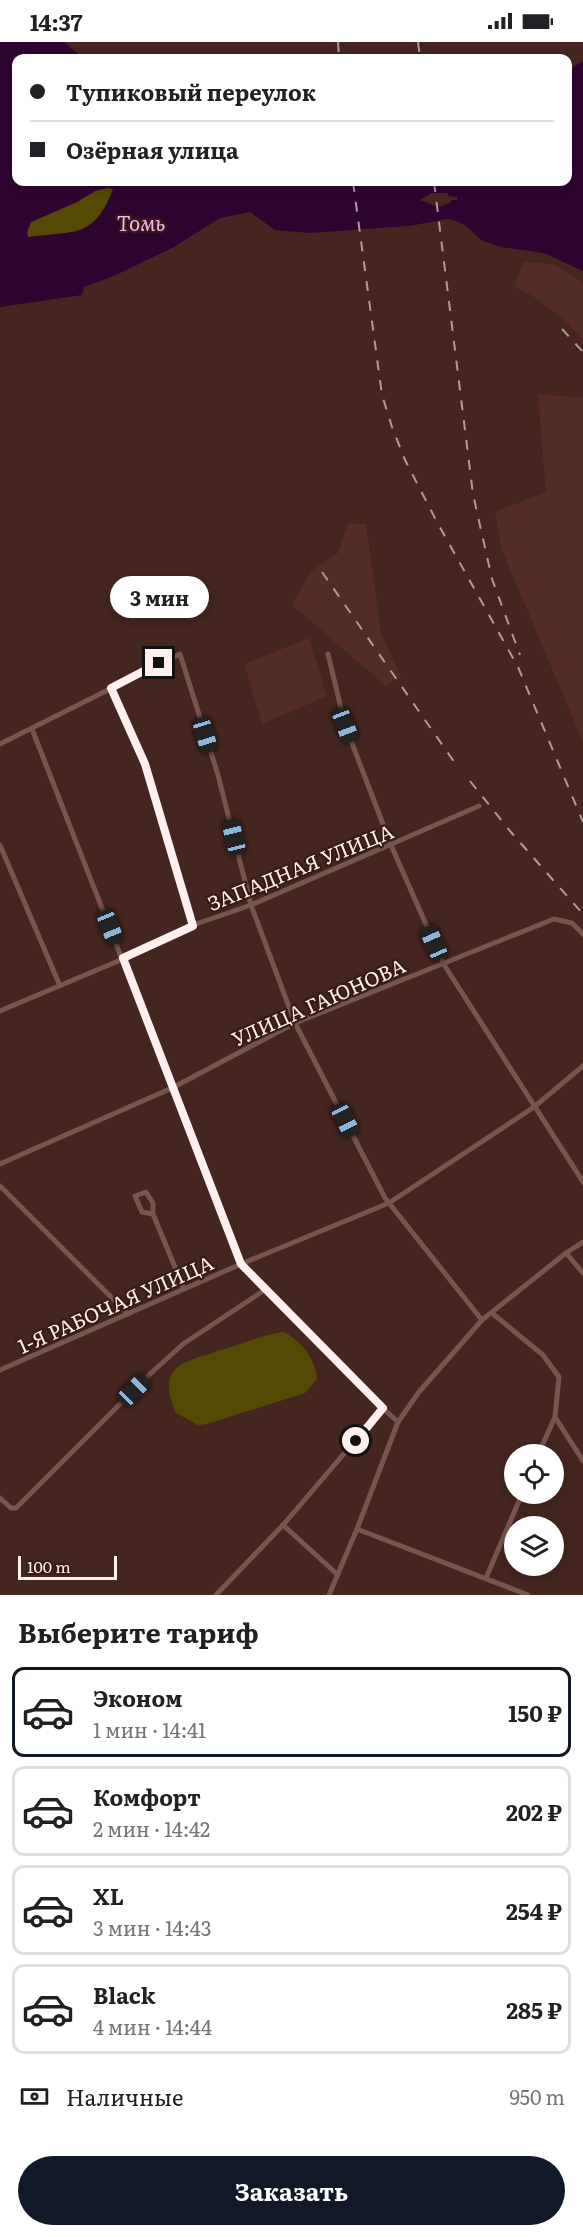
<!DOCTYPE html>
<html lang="ru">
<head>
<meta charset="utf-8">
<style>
	body { margin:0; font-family:Literata,serif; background:#f6f6f6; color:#202124; height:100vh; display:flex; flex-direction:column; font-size:22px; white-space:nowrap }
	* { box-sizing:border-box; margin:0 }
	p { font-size:20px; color:#757577 }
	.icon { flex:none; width:33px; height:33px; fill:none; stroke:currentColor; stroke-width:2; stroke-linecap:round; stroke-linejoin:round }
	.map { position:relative; height:1553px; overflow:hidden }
	.details { display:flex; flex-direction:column; background:#fff; flex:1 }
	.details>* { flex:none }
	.guide { position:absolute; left:12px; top:12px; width:560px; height:132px; border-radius:12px; box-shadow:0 3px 9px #0003; display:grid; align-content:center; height:132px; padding:0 18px; background:#fff }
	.buttons { position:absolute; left:504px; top:1402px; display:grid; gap:12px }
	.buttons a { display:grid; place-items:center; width:60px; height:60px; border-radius:50%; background:#fff; box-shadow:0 3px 9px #0003; font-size:30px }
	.scale { position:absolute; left:18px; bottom:15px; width:99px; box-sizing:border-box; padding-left:6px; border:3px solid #fdf0ee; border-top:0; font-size:16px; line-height:21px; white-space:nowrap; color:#fdf0ee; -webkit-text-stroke:4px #391b16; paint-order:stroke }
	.end { position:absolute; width:27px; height:27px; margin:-14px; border:8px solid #fdf0ee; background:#111; box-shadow:0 0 0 3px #111 }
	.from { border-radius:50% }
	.bubble { position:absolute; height:42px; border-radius:21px; background:#fff; box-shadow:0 3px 9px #0003; font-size:20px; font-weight:700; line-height:42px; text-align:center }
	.car { position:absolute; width:18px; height:36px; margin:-18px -9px; border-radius:8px; box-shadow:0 0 4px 2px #0007; background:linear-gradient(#222 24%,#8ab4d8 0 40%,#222 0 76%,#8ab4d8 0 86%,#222 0) }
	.guide b { display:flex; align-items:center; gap:21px; height:57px; font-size:22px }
	.guide b+b { border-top:2px solid #e0e0e0 }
	.guide i { width:15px; height:15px; background:#202124 }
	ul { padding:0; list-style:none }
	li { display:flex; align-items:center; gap:18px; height:90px; margin:0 12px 9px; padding:0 6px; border:3px solid #e0e0e0; border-radius:12px }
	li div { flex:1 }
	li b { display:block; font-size:22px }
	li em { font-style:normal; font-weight:700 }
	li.on { border-color:#111827 }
	li>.icon { width:54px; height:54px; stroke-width:1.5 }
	h2 { padding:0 18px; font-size:27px; line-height:72px }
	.pay { display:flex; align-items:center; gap:15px; height:66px; padding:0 18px; font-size:22px }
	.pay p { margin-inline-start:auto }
	.action { display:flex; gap:12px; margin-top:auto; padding:12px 18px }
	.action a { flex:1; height:69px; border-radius:36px; background:#111827; color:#fff; font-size:24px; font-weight:700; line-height:69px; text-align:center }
	.status { display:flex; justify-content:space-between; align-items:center; height:42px; padding:0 30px; background:#fff; direction:ltr }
	.status svg { height:16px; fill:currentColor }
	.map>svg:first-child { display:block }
	.built { fill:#532c25 }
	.green { fill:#564805 }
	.water { fill:#2e0431; fill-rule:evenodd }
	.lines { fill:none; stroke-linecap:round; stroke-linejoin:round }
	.street { stroke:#77544d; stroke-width:5 }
	.rail { stroke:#b09b98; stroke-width:2; stroke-dasharray:10 10; stroke-linecap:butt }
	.route { stroke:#fdf0ee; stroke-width:8 }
	.labels { text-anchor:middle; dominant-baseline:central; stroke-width:4.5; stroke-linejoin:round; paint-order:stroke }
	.street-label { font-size:20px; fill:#fdf0ee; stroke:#391b16 }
	.water-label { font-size:21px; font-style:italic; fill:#f6b1f9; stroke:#391b16 }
</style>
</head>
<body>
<div class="status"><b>14:37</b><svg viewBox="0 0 49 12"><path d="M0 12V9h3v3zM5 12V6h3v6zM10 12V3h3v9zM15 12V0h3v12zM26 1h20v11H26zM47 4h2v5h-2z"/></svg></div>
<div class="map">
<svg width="583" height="1553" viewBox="0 0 583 1553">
	<rect width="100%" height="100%" fill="#44251f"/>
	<g class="built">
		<path d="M524 220 553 222 583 240V299L567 280 534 255 514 244Z"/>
		<path d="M538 352 583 356V700L501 506 495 470 546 450Z"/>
		<path d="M348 481 366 482 381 591 401 634 386 644 292 563 310 530 338 511Z"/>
		<path d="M309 596 327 654 262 682 244 622Z"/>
	</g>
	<g class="green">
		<path d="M107 146 113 147C93 201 73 186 28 196L27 191 31 180 77 160 95 149Z"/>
		<path d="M284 1290C301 1299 316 1317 317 1337L305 1351 207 1382 198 1383 176 1371C156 1324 181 1321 218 1309 236 1303 254 1297 272 1292Z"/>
	</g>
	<path class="water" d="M0 0H64L83 16H16V140H567V26H572L583 19V229L544 211 501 205 481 198 466 184 456 179 447 177 409 184 310 191 275 188 250 170 220 176 174 205 116 233 84 245 82 253 0 265ZM107 146 113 147C94 198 72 189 28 195L27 190 31 180 77 160 95 149ZM432 151H447L449 154 458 155 457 158H452L450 161 438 165 420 158Z"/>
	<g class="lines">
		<g class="street">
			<path d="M328 612 345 683 391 803 443 921 583 1140"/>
			<path d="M111 646 145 722 193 883"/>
			<path d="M32 687 241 1222 377 1361 398 1380"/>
			<path d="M0 702 180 612 218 733 251 863 295 981 385 1156 482 1278"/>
			<path d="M0 803 60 944"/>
			<path d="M0 969 123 917 193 883 251 863 479 764"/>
			<path d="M0 1122 172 1046 295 981 554 877 572 881 583 892"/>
			<path d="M0 1144 128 1272"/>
			<path d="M153 1172 142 1170 135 1154 146 1150 153 1161V1172L184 1247"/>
			<path d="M566 1211 583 1231"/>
			<path d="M492 1271 543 1313 559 1335 555 1375 583 1419"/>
			<path d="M0 1328 241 1222 389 1161 534 1065 583 1024"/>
			<path d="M538 1413 555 1375"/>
			<path d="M0 1456 11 1466H16L150 1332 183 1302 266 1247"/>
			<path d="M283 1483 338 1533"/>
			<path d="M357 1487 528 1553"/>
			<path d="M486 1536 522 1452"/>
			<path d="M216 1553 283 1483 383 1366"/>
			<path d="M329 1553 357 1487 398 1380 419 1350 482 1278 566 1211 583 1200"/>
		</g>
		<g class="rail">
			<path d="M338 0 339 16"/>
			<path d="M418 0 420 16"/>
			<path d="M353 140 382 353 392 385 405 418 437 480 518 625 583 780"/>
			<path d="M434 140 473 452 492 537 520 613"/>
			<path d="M562 287 583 310"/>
			<path d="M322 530 457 724"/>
			<path d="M470 739 510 789 583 872"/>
		</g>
	</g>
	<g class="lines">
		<path class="route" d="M159 621 111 646 145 722 193 884 123 916 241 1222 383 1366 356 1399"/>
	</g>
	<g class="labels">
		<g class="street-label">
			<text transform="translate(300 824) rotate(-22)">ЗАПАДНАЯ УЛИЦА</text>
			<text transform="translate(318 959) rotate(-24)">УЛИЦА ГАЮНОВА</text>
			<text transform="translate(115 1261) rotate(-24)">1-Я РАБОЧАЯ УЛИЦА</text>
		</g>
		<g class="water-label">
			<text x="141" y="179">Томь</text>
		</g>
	</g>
</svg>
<div class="buttons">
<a><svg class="icon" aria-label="locate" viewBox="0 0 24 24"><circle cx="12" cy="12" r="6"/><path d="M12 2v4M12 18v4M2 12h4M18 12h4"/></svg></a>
<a><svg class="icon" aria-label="layers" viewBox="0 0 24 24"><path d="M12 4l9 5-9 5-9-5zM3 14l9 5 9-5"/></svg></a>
</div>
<div class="scale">100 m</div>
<i class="end from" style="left:356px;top:1399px"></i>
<i class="end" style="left:159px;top:621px"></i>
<div class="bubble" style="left:110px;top:534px;width:99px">3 мин</div>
<i class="car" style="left:345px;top:683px;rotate:159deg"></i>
<i class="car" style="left:205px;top:693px;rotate:163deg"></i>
<i class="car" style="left:234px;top:795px;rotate:346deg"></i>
<i class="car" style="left:110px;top:885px;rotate:158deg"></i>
<i class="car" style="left:434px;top:901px;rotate:336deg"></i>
<i class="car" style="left:345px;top:1078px;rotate:153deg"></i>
<i class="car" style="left:134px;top:1348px;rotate:45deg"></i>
<div class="guide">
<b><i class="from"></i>Тупиковый переулок</b>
<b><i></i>Озёрная улица</b>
</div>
</div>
<section class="details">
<h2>Выберите тариф</h2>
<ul>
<li class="on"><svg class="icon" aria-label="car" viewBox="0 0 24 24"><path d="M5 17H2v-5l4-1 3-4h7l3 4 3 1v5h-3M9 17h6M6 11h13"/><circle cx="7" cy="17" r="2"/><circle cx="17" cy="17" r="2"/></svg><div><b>Эконом</b><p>1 мин · 14:41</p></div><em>150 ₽</em></li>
<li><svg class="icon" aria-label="car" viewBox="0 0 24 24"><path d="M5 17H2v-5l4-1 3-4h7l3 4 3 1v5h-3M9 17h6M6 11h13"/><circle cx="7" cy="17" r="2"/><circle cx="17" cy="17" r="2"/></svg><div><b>Комфорт</b><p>2 мин · 14:42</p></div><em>202 ₽</em></li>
<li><svg class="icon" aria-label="car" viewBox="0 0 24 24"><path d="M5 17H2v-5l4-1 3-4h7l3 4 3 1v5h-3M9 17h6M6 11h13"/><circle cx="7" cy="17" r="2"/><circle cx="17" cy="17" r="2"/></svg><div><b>XL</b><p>3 мин · 14:43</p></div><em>254 ₽</em></li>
<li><svg class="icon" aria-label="car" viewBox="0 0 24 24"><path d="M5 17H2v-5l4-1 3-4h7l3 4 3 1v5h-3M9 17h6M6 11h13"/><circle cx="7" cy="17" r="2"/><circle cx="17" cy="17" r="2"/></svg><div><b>Black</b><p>4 мин · 14:44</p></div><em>285 ₽</em></li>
</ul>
<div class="pay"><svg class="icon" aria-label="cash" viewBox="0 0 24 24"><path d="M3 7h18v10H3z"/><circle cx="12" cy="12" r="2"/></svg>Наличные<p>950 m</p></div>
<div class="action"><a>Заказать</a></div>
</section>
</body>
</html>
